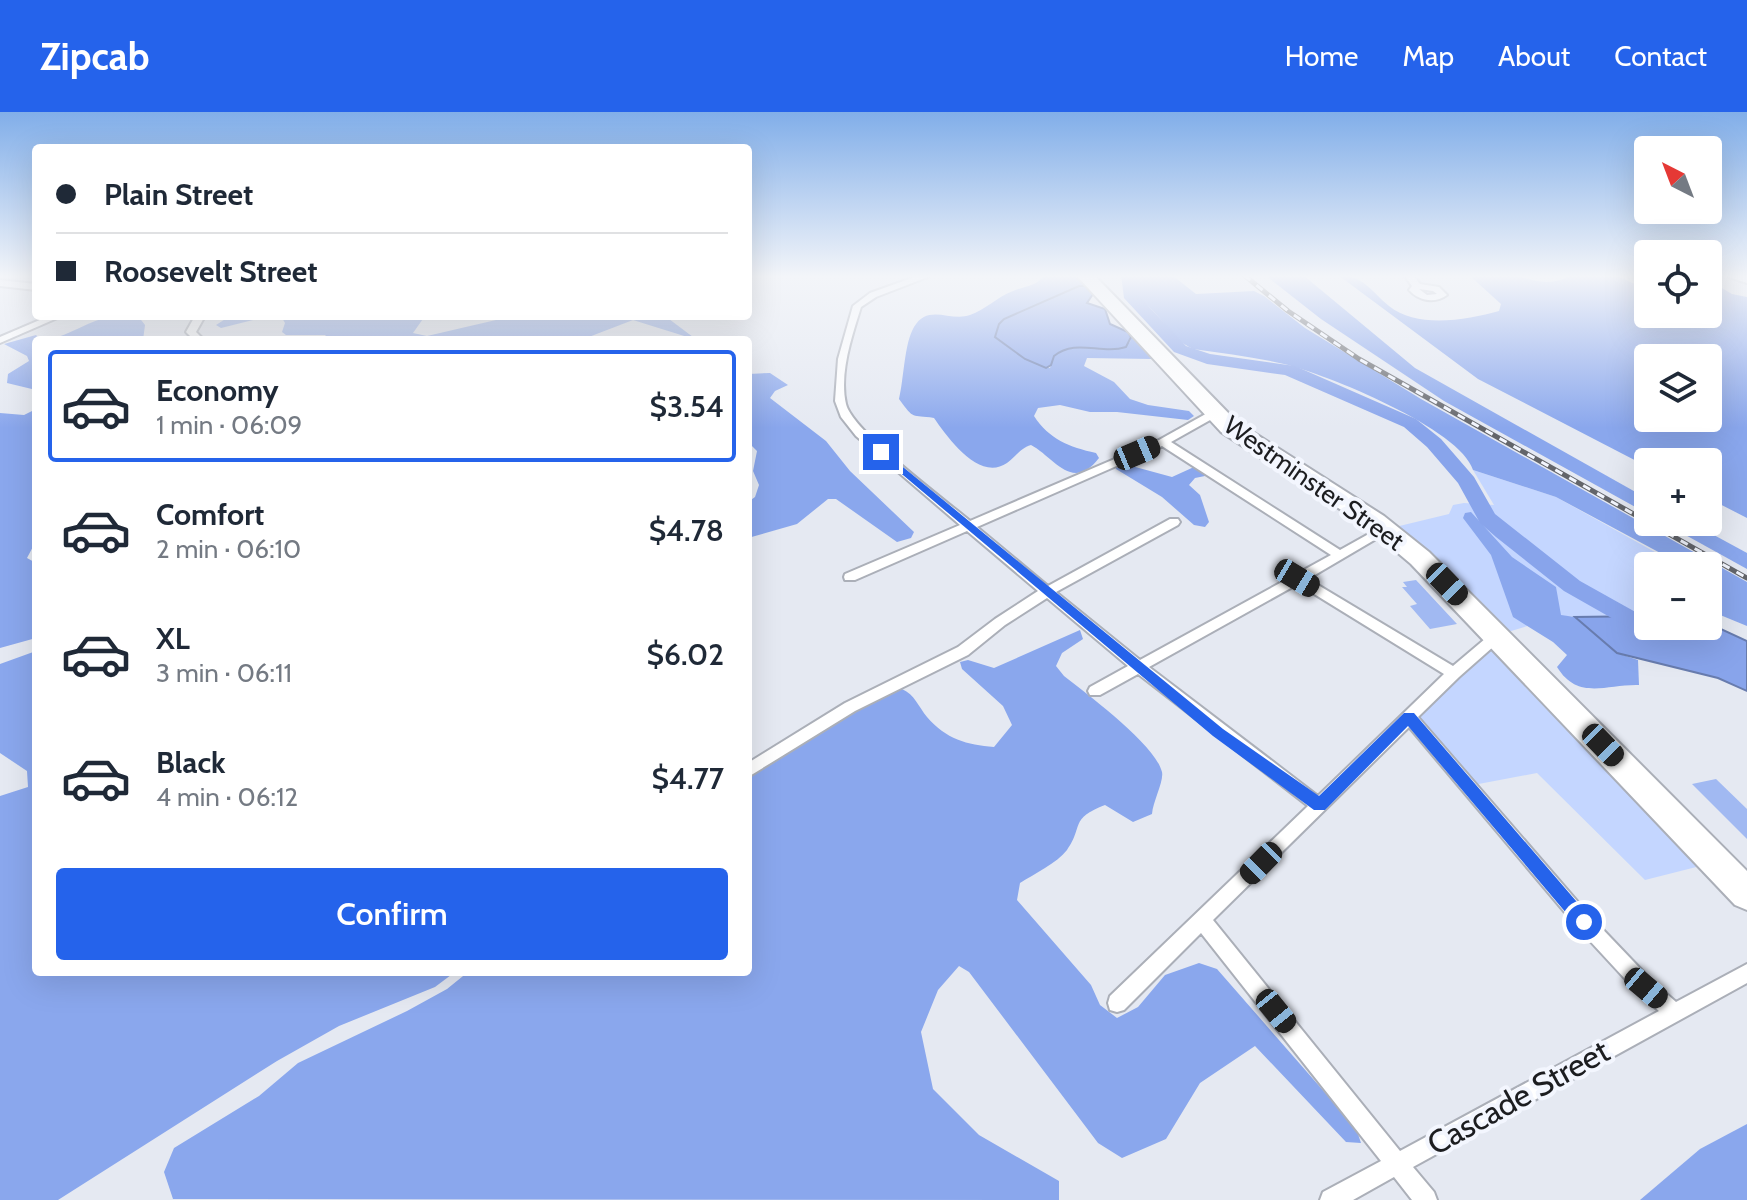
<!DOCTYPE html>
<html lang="en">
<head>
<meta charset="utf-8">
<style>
	body { margin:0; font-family:Cabin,sans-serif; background:#f2f2f3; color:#1f2937; height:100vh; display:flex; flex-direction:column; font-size:30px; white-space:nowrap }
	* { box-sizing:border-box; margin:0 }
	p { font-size:26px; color:#747a83 }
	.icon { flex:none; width:44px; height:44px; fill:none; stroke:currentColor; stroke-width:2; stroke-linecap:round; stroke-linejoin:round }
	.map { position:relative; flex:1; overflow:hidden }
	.panel { position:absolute; left:32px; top:224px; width:720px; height:640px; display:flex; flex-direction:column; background:#fff; border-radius:8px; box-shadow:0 8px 32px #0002 }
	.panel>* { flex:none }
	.top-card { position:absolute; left:32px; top:32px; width:720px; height:176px; border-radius:8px; box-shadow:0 8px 32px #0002; display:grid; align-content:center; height:176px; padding:0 24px; background:#fff }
	.needle { width:52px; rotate:318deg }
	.controls { position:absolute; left:1634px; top:24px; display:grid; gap:16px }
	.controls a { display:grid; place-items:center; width:88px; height:88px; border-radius:8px; background:#fff; box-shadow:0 8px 32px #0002; font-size:40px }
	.end { position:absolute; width:36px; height:36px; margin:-18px; border:10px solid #2563eb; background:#fff; box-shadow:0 0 0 4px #fff }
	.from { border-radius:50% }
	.car { position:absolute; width:24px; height:48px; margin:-24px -12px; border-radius:10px; box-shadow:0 0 6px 2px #0007; background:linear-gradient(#222 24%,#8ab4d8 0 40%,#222 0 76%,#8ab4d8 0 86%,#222 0) }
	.top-card b { display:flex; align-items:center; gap:28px; height:76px; font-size:30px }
	.top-card b+b { border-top:2px solid #e0e1e3 }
	.top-card i { width:20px; height:20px; background:#1f2937 }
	ul { padding:14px 0 0; list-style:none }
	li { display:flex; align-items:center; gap:24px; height:112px; margin:0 16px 12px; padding:0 8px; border:4px solid transparent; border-radius:8px }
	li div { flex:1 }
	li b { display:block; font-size:30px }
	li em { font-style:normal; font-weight:600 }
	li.on { border-color:#2563eb }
	li>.icon { width:72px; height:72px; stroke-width:1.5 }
	.primary-button { display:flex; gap:16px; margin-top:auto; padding:16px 24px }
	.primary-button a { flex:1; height:92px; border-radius:8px; background:#2563eb; color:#fff; font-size:32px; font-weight:600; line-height:92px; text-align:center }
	header { display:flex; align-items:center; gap:48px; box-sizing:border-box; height:112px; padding:0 40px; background:#2563eb; color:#fff }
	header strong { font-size:38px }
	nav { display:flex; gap:44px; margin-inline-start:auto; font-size:28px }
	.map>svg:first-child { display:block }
	.green { fill:#c4d6ff }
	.forest { fill:#8aa7ed; fill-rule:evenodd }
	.water { fill:#88a4eb; stroke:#687cae; stroke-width:2 }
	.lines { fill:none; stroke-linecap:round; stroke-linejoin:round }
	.river { fill:#88a4eb; fill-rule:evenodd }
	.building { fill:#a1b9f2 }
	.street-casing { stroke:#abafb8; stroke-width:4 }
	.highway-casing { stroke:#abafb8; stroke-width:4 }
	.street { fill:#fff; fill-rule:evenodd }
	.highway { fill:#fff; fill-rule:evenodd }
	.rail-casing { stroke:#63656a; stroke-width:5 }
	.rail { stroke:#f3f6fe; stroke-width:3; stroke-dasharray:8; stroke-linecap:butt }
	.route { fill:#2563eb }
	.labels { text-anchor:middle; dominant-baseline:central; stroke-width:8; stroke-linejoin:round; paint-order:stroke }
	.street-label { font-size:26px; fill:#1c1d20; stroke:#f3f6fe }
	.near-street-label { font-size:32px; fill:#1c1d20; stroke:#f3f6fe }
</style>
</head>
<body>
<header>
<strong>Zipcab</strong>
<nav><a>Home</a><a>Map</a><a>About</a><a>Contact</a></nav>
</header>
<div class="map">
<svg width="1747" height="1088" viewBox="0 0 1747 1088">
	<rect width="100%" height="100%" fill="#e5e9f2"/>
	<path class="green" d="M1473 358 1556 385 1680 454H1648V504L1626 506 1560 504 1498 523 1716 750 1645 768 1537 661 1468 674 1409 605 1497 523 1387 417 1449 402 1453 393 1464 391 1494 393Z"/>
	<g class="forest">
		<path d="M1044 163H1074L1085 174C1074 174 1011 204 999 212L997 227 1025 247 1050 256 1054 244C1080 223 1099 249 1130 230L1131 225H1136L1153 247 1087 246 1084 254 1114 270 1130 287 1148 293 1189 299 1194 304 1188 308 1117 300H1090L1060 293 1038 296 1034 304C1049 327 1069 335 1096 341L1099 346C1072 381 1054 345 1031 333 1020 336 1016 345 1007 351 979 370 948 326 934 306 911 302 915 309 899 287 904 267 904 232 914 215 928 191 950 210 970 203 985 198 997 185 1013 179 1025 174 1038 174 1044 163Z"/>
		<path d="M1135 163H1172L1196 182 1254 179 1264 184 1305 216 1421 287 1747 470V514L1708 498V454H1668L1664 443 1556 385 1473 358C1461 317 1326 262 1284 252 1254 245 1223 241 1193 237 1169 225 1170 216 1154 200 1148 193 1140 188 1134 182Z"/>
		<path d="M1265 163H1303L1415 256 1648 387V402L1444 289 1321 207Z"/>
		<path d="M1338 163C1363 163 1372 180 1389 194 1417 217 1467 208 1499 199L1501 192 1469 163C1484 163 1501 161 1515 164 1534 168 1546 174 1566 166L1564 163H1615L1637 173H1648V202H1708V168L1732 182 1747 185V406L1708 386V350H1648V355L1478 267ZM1648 246H1708V306H1648Z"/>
		<path d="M113 204H138L145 213 143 228H47C71 223 89 208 113 204Z"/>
		<path d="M230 204H425L413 221 427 224 513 204H665L697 228 633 208 581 228H330L325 223H286L282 220 285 211 282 206H261L221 216 216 213Z"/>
		<path d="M36 223 41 228H36V278L7 271 8 262 29 249 27 244 4 232Z"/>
		<path d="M770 261 788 273 775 279 770 286 826 329 850 359 914 420 911 426 897 430 836 387H828L797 412 748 426V390L755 385 759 373 753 359 757 339 748 330V262Z"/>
		<path d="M36 297V429L27 446 36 451V526L0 536V301L24 303Z"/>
		<path d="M1116 353H1128L1172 365 1194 355 1203 357 1205 364 1195 366 1189 373 1200 383 1209 410 1205 415 1194 413 1162 385 1116 357Z"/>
		<path d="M1471 400 1512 445 1556 475 1561 503 1575 505 1617 541 1638 548 1639 573C1606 572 1578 589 1557 555L1567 543 1553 530 1513 505 1491 443 1463 406 1465 401Z"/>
		<path d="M1662 410H1690L1747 441V457Z"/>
		<path d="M1080 518 1083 527 1062 541 1056 554 1064 564C1088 583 1155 632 1162 660 1164 669 1153 689 1152 702L1133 710 1105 693C1069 707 1084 714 1067 738 1057 751 1034 762 1020 771L1017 788 1091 873 1100 893 1117 906 1138 895 1165 863 1199 851 1217 857 1356 1016 1361 1031 1346 1030 1255 934 1200 971 1166 1027 1122 1046 1098 1031 969 860 959 854 938 878 921 920 933 977 979 1023 1059 1069V1088L173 1087 164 1060 174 1036 259 984 298 951 407 899 447 877 468 860H748V663L843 603 902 577C915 583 918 594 927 605 946 627 967 633 994 635L1012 613 1003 594 962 557 960 550 968 548 994 556Z"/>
		<path d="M36 539V860H455L435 875 339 914 277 949 58 1088H0V684L28 675 27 659 0 641V552Z"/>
		<path d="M1747 1012V1088H1640L1700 1037Z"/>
	</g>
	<g class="water">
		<path d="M1079 174H1085L1093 182 1087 191 1105 197 1110 212 1128 220 1131 225 1126 235C1101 243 1076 226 1054 244L1051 253 1046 256 1025 247 995 225 999 212 1004 207Z"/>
		<path d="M1648 504V514H1708V511L1747 529V579L1718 566 1617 541 1575 505Z"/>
	</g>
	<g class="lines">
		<path class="river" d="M1121 163H1135L1137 182 1186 234 1210 242 1295 254 1416 307 1441 327 1474 365 1495 402 1580 469 1648 507V514H1662L1665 519 1661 525 1653 527 1645 525 1564 479 1496 425 1480 411 1458 371 1427 335 1404 315 1285 263 1207 252 1174 240 1124 186Z"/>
	</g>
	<g class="building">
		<path d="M1416 468 1457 512 1430 517 1410 494 1417 492 1402 475H1407L1403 470Z"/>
		<path d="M1716 667 1747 697V727L1692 672Z"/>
	</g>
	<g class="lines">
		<g class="street-casing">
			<g id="street">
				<path d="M920 163H933L876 185 861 195C852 224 839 261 846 292 852 319 944 387 970 409L1159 328 1211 299H1219V303L1171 330 1340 438 1383 414 1387 413 1393 417 1308 467 1453 554 1492 521H1502L1504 524 1502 527 1459 565 1418 605 1590 804 1653 870 1676 890 1747 852V871L1413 1055 1434 1080 1437 1088H1412L1394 1065 1353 1088H1320L1323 1080 1381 1049 1201 821 1124 898 1117 900 1110 898 1108 891 1110 884 1308 694 1138 562 1100 583H1090L1088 579 1090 575 1128 554 1047 486 1005 513 968 543 855 599 748 665V651L845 591 958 535 995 507 1038 479 967 419 855 468H845L844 465 845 462 960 413 856 324 841 305 835 289 838 247 853 194 870 181ZM1162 334 1331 443 1140 548 1056 480 1178 413 1180 410 1178 407H1170L1048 474 977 415ZM1298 472 1444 562 1318 684 1149 555ZM1409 615 1578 816 1639 882 1659 899 1400 1039 1213 808Z"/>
				<path d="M1404 163H1413L1420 172 1439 175 1447 183C1435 192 1419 189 1409 178L1412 174ZM1419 177 1433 179 1437 182 1427 183Z"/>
				<path d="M1728 163 1747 165V171L1729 165Z"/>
				<path d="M0 168 36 172V178L0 174Z"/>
				<path d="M49 204H62L0 231V225Z"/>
				<path d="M195 204H205L196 220 204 228H194L186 220Z"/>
			</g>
		</g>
		<g class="highway-casing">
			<path id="highway" d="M1076 163H1094L1237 310 1384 404 1429 440 1747 759V798L1735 793 1411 452 1366 414 1221 320Z"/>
		</g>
		<use href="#street" class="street"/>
		<use href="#highway" class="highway"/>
		<g class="rail-casing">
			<path id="rail" d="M1244 163 1288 199 1359 247 1747 466"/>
		</g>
		<use href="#rail" class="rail"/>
	</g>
	<linearGradient id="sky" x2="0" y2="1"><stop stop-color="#81aee9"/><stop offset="0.52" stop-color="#f3f5f9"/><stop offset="1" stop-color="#f3f5f9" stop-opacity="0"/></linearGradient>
	<rect width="1747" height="316" fill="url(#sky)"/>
	<path class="route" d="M881 337 1223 617 1319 684 1404 601H1414L1589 804 1592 810 1589 815H1578L1408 614 1325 698H1314L1213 624 878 342 876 340Z"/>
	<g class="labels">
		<g class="street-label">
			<text transform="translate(1314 371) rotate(35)">Westminster Street</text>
		</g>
		<g class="near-street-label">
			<text transform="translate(1518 985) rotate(-29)">Cascade Street</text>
		</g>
	</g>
</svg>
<div class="controls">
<a><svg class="needle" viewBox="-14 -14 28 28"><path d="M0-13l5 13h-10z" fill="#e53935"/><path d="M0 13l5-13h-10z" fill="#747a83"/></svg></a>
<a><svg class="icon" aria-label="locate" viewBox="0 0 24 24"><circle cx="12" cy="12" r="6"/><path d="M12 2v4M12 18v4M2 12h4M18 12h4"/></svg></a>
<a><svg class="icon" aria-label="layers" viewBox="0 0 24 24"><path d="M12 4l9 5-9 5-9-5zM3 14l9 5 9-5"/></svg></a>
<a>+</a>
<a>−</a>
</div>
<i class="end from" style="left:1584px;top:810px"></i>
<i class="end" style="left:881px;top:340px"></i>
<i class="car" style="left:1137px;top:341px;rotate:67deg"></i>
<i class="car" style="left:1297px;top:466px;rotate:121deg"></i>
<i class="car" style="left:1447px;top:472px;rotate:136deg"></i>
<i class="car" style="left:1603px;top:633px;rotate:136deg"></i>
<i class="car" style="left:1261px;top:751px;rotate:225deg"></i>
<i class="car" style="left:1646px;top:876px;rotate:130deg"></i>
<i class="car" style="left:1276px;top:899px;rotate:141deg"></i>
<div class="top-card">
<b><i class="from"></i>Plain Street</b>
<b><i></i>Roosevelt Street</b>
</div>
<section class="panel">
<ul>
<li class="on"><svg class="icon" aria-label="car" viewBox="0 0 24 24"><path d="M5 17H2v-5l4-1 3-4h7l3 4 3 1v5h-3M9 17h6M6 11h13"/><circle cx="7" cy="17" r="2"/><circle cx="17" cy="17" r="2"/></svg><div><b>Economy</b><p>1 min · 06:09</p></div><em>$3.54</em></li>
<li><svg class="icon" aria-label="car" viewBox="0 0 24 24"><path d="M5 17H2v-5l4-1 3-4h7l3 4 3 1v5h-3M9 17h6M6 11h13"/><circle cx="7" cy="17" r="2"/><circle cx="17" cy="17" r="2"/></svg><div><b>Comfort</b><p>2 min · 06:10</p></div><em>$4.78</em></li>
<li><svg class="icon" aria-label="car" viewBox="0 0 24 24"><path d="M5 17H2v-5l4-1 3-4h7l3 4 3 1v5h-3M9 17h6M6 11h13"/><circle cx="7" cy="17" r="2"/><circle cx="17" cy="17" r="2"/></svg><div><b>XL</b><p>3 min · 06:11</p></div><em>$6.02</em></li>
<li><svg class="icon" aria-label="car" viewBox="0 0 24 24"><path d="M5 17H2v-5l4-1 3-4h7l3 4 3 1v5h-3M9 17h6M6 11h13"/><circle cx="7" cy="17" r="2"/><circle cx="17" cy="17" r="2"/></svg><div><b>Black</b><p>4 min · 06:12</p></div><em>$4.77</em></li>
</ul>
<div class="primary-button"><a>Confirm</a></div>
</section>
</div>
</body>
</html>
